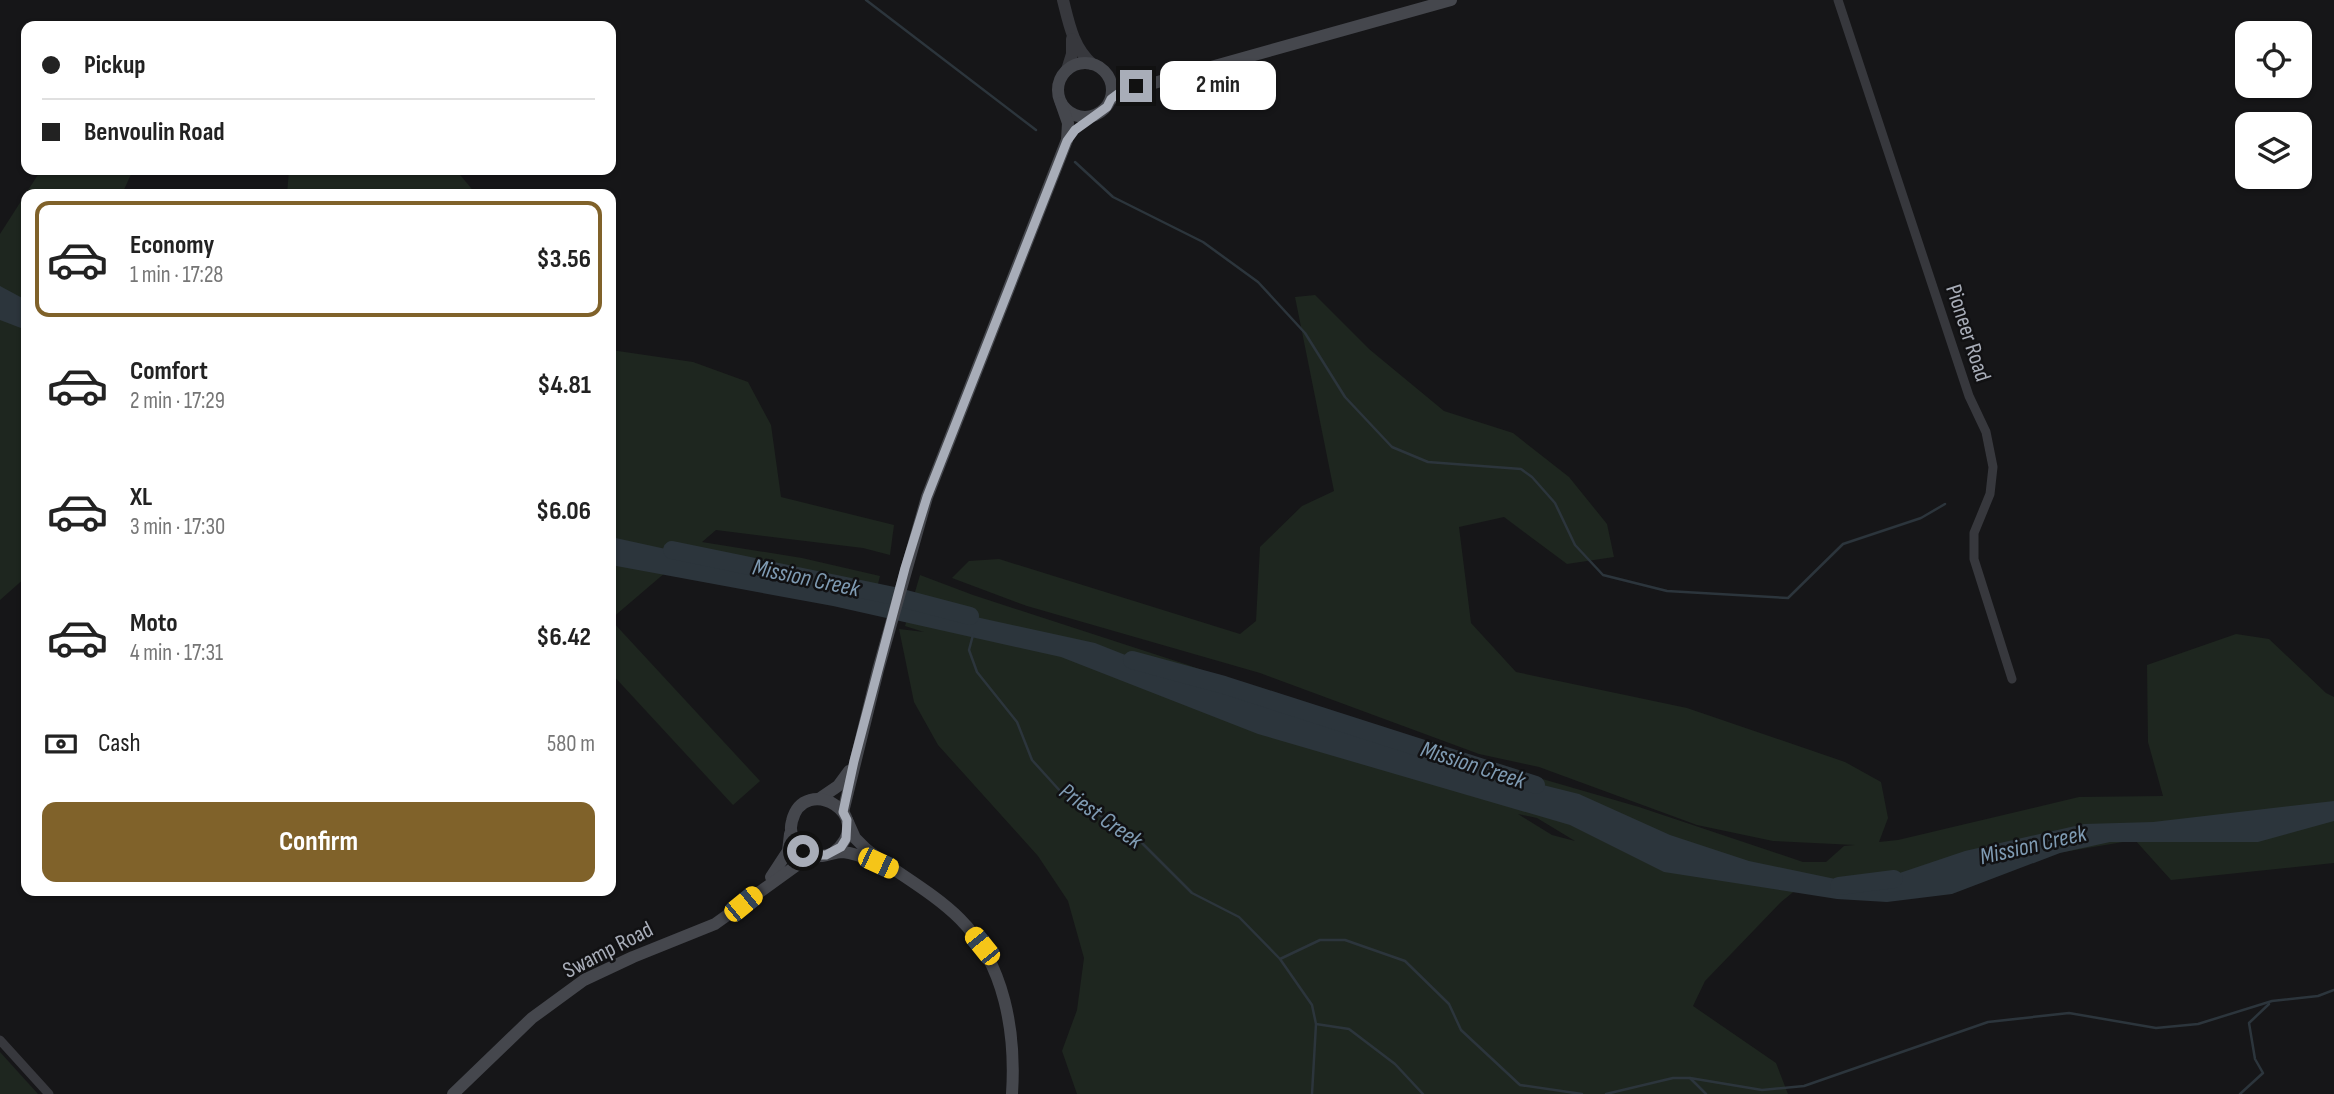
<!DOCTYPE html>
<html lang="en">
<head>
<meta charset="utf-8">
<style>
	body { margin:0; font-family:"Sofia Sans Condensed",sans-serif; background:#f6f6f6; color:#222; height:100vh; display:flex; flex-direction:column; font-size:26px; white-space:nowrap }
	* { box-sizing:border-box; margin:0 }
	p { font-size:23px; color:#767676 }
	.icon { flex:none; width:38px; height:38px; fill:none; stroke:currentColor; stroke-width:2; stroke-linecap:round; stroke-linejoin:round }
	.map { position:relative; flex:1; overflow:hidden }
	.sheet { position:absolute; left:21px; top:189px; width:595px; height:707px; display:flex; flex-direction:column; background:#fff; border-radius:14px; box-shadow:0 2px 5px #0004 }
	.sheet>* { flex:none }
	.guide { position:absolute; left:21px; top:21px; width:595px; height:154px; border-radius:14px; box-shadow:0 2px 5px #0004; display:grid; align-content:center; height:154px; padding:0 21px; background:#fff }
	.tools { position:absolute; left:2235px; top:21px; display:grid; gap:14px }
	.tools a { display:grid; place-items:center; width:77px; height:77px; border-radius:14px; background:#fff; box-shadow:0 2px 5px #0004; font-size:35px }
	.end { position:absolute; width:32px; height:32px; margin:-16px; border:9px solid #a8adb8; background:#111; box-shadow:0 0 0 4px #111 }
	.from { border-radius:50% }
	.bubble { position:absolute; height:49px; border-radius:14px; background:#fff; box-shadow:0 2px 5px #0004; font-size:23px; font-weight:700; line-height:49px; text-align:center }
	.car { position:absolute; width:21px; height:42px; margin:-21px -10px; border-radius:9px; box-shadow:0 0 5px 2px #0007; background:linear-gradient(#f5c518 24%,#345 0 40%,#f5c518 0 76%,#345 0 86%,#f5c518 0) }
	.guide b { display:flex; align-items:center; gap:24px; height:66px; font-size:26px }
	.guide b+b { border-top:2px solid #e0e0e0 }
	.guide i { width:18px; height:18px; background:#222 }
	ul { padding:12px 0 0; list-style:none }
	li { display:flex; align-items:center; gap:21px; height:116px; margin:0 14px 10px; padding:0 7px; border:4px solid transparent; border-radius:14px }
	li div { flex:1 }
	li b { display:block; font-size:26px }
	li em { font-style:normal; font-weight:700 }
	li.active { border-color:#80622a }
	li>.icon { width:63px; height:63px; stroke-width:1.5 }
	.pay { display:flex; align-items:center; gap:18px; height:77px; padding:0 21px; font-size:26px }
	.pay p { margin-inline-start:auto }
	.action { display:flex; gap:14px; margin-top:auto; padding:14px 21px }
	.action a { flex:1; height:80px; border-radius:14px; background:#80622a; color:#fff; font-size:28px; font-weight:700; line-height:80px; text-align:center }
	.map>svg:first-child { display:block }
	.green { fill:#1e261f; fill-rule:evenodd }
	.water { fill:#2c353c }
	.lines { fill:none; stroke-linecap:round; stroke-linejoin:round }
	.stream { stroke:#2c353c; stroke-width:2.5 }
	.river { stroke:#2c353c; stroke-width:18 }
	.minor { stroke:#37383d; stroke-width:9 }
	.tertiary { stroke:#37383d; stroke-width:12 }
	.secondary { stroke:#45474d; stroke-width:12 }
	.route { stroke:#a8adb8; stroke-width:9 }
	.labels { text-anchor:middle; dominant-baseline:central; stroke-width:5; stroke-linejoin:round; paint-order:stroke }
	.street-label { font-size:23px; fill:#a8adb8; stroke:#111113 }
	.water-label { font-size:24px; font-style:italic; fill:#7f9bb3; stroke:#111113 }
</style>
</head>
<body>
<div class="map">
<svg width="2334" height="1094" viewBox="0 0 2334 1094">
	<rect width="100%" height="100%" fill="#161618"/>
	<g class="green">
		<path d="M41 170H133L122 194H26V577L0 600V234Z"/>
		<path d="M289 170H456L476 194H287Z"/>
		<path d="M1315 295 1369 349 1444 411 1513 433 1569 477 1607 524 1614 557 1567 564 1504 517 1459 527 1471 623 1516 672 1687 708 1845 762 1881 782 1888 818 1879 842 1898 840 2079 797 2163 796 2148 742 2147 665 2236 634 2269 639 2326 693 2334 697V863L2171 880 2135 840 1814 894 1797 889 1781 902 1705 981 1693 1006 1776 1063 1788 1094H1077L1062 1051 1077 1010 1084 958 1068 901 1038 856 938 745 914 702 899 629 924 632 905 626 920 575 973 595 1188 665 1418 748 1539 778 1639 807 1803 862H1826L1844 846 1855 845 1773 841 1697 825 1539 767 1479 754 1260 673 1027 606 952 578 969 561 999 559 1240 634 1256 621 1260 547 1302 506 1334 491 1295 297ZM1518 814 1537 818 1575 841 1552 835Z"/>
		<path d="M611 350 693 362 748 382 771 425 781 497 894 525 890 555 863 548 716 530 702 542 802 558 880 576 872 608 666 572 611 619Z"/>
		<path d="M611 620 760 781 733 805 611 673Z"/>
		<path d="M0 1052 38 1094H0Z"/>
	</g>
	<g class="water">
		<path d="M0 286 26 300V330L0 320Z"/>
		<path d="M611 537 1095 643 1209 688 1305 712 1404 750 1579 794 1670 835 1749 861 1864 885 1965 851 2084 824 2153 822 2334 801V821L2258 842H2110L2060 853 1952 894 1887 902 1837 899 1664 872 1570 825 1258 734 1061 657 833 606 611 565Z"/>
	</g>
	<g class="lines">
		<g class="stream">
			<path d="M866 0 1036 130"/>
			<path d="M1075 162 1113 197 1203 242 1258 282 1305 333 1345 397 1392 447 1428 462 1521 469 1532 477 1555 503 1575 545 1603 575 1667 591 1788 598 1843 544 1921 518 1945 504"/>
			<path d="M973 635 969 650 977 672 1017 722 1032 760 1061 792 1137 838 1192 893 1239 917 1280 959 1312 1005 1316 1024 1312 1094"/>
			<path d="M1280 959 1320 940H1345L1405 961 1449 1004 1461 1030 1520 1085 1582 1094"/>
			<path d="M1316 1024 1349 1029 1395 1064 1423 1094"/>
			<path d="M1690 1078 1706 1094"/>
			<path d="M1606 1094 1673 1078H1690L1762 1090 1804 1086 1988 1022 2069 1013 2156 1028 2198 1024 2272 1001 2318 996 2334 990"/>
			<path d="M2240 1094 2263 1073 2255 1059 2249 1023 2269 1004"/>
		</g>
		<g class="river">
			<path d="M672 550 894 596 970 616"/>
			<path d="M1132 660 1224 685 1536 785"/>
			<path d="M1839 886 1894 879"/>
		</g>
		<g class="minor">
			<path d="M1838 0 1969 396 1986 432 1993 467 1990 494 1974 533V559L2012 679"/>
			<path d="M0 1040 49 1094"/>
		</g>
		<g class="tertiary">
			<path d="M1063 0C1069 24 1073 47 1092 64"/>
			<path d="M1067 70 1072 54V39"/>
		</g>
		<g class="secondary">
			<circle cx="1085" cy="90" r="27"/>
			<path d="M1111 99C1125 89 1137 86 1154 83L1451 0"/>
			<path d="M819 799 838 786 849 771"/>
			<path d="M843 812 878 670 927 497 1067 140 1068 123 1061 103"/>
			<path d="M847 820 855 838 866 849C896 873 933 892 960 919 1005 964 1016 1033 1012 1094"/>
			<path d="M833 853C880 816 804 772 792 821 787 839 803 857 822 856 829 855 835 852 843 852 853 853 864 857 874 861"/>
			<path d="M771 877 788 851 790 834"/>
			<path d="M453 1094 532 1018 584 980 633 957 715 924 800 863 819 856"/>
		</g>
	</g>
	<g class="lines">
		<path class="route" d="M803 851 811 855H826L841 847 846 839 847 820 843 812 854 761 905 568 927 497 1067 141 1075 130 1107 107 1111 99 1123 90 1136 86"/>
	</g>
	<g class="labels">
		<g class="street-label">
			<text transform="translate(1968 333) rotate(72)">Pioneer Road</text>
			<text transform="translate(608 950) rotate(-27)">Swamp Road</text>
		</g>
		<g class="water-label">
			<text transform="translate(806 578) rotate(12)">Mission Creek</text>
			<text transform="translate(1473 765) rotate(18)">Mission Creek</text>
			<text transform="translate(1101 816) rotate(35)">Priest Creek</text>
			<text transform="translate(2033 845) rotate(-13)">Mission Creek</text>
		</g>
	</g>
</svg>
<div class="tools">
<a><svg class="icon" aria-label="locate" viewBox="0 0 24 24"><circle cx="12" cy="12" r="6"/><path d="M12 2v4M12 18v4M2 12h4M18 12h4"/></svg></a>
<a><svg class="icon" aria-label="layers" viewBox="0 0 24 24"><path d="M12 4l9 5-9 5-9-5zM3 14l9 5 9-5"/></svg></a>
</div>
<i class="end from" style="left:803px;top:851px"></i>
<i class="end" style="left:1136px;top:86px"></i>
<div class="bubble" style="left:1160px;top:61px;width:116px">2 min</div>
<i class="car" style="left:878px;top:863px;rotate:115deg"></i>
<i class="car" style="left:743px;top:904px;rotate:51deg"></i>
<i class="car" style="left:982px;top:946px;rotate:321deg"></i>
<div class="guide">
<b><i class="from"></i>Pickup</b>
<b><i></i>Benvoulin Road</b>
</div>
<section class="sheet">
<ul>
<li class="active"><svg class="icon" aria-label="car" viewBox="0 0 24 24"><path d="M5 17H2v-5l4-1 3-4h7l3 4 3 1v5h-3M9 17h6M6 11h13"/><circle cx="7" cy="17" r="2"/><circle cx="17" cy="17" r="2"/></svg><div><b>Economy</b><p>1 min · 17:28</p></div><em>$3.56</em></li>
<li><svg class="icon" aria-label="car" viewBox="0 0 24 24"><path d="M5 17H2v-5l4-1 3-4h7l3 4 3 1v5h-3M9 17h6M6 11h13"/><circle cx="7" cy="17" r="2"/><circle cx="17" cy="17" r="2"/></svg><div><b>Comfort</b><p>2 min · 17:29</p></div><em>$4.81</em></li>
<li><svg class="icon" aria-label="car" viewBox="0 0 24 24"><path d="M5 17H2v-5l4-1 3-4h7l3 4 3 1v5h-3M9 17h6M6 11h13"/><circle cx="7" cy="17" r="2"/><circle cx="17" cy="17" r="2"/></svg><div><b>XL</b><p>3 min · 17:30</p></div><em>$6.06</em></li>
<li><svg class="icon" aria-label="car" viewBox="0 0 24 24"><path d="M5 17H2v-5l4-1 3-4h7l3 4 3 1v5h-3M9 17h6M6 11h13"/><circle cx="7" cy="17" r="2"/><circle cx="17" cy="17" r="2"/></svg><div><b>Moto</b><p>4 min · 17:31</p></div><em>$6.42</em></li>
</ul>
<div class="pay"><svg class="icon" aria-label="cash" viewBox="0 0 24 24"><path d="M3 7h18v10H3z"/><circle cx="12" cy="12" r="2"/></svg>Cash<p>580 m</p></div>
<div class="action"><a>Confirm</a></div>
</section>
</div>
</body>
</html>
